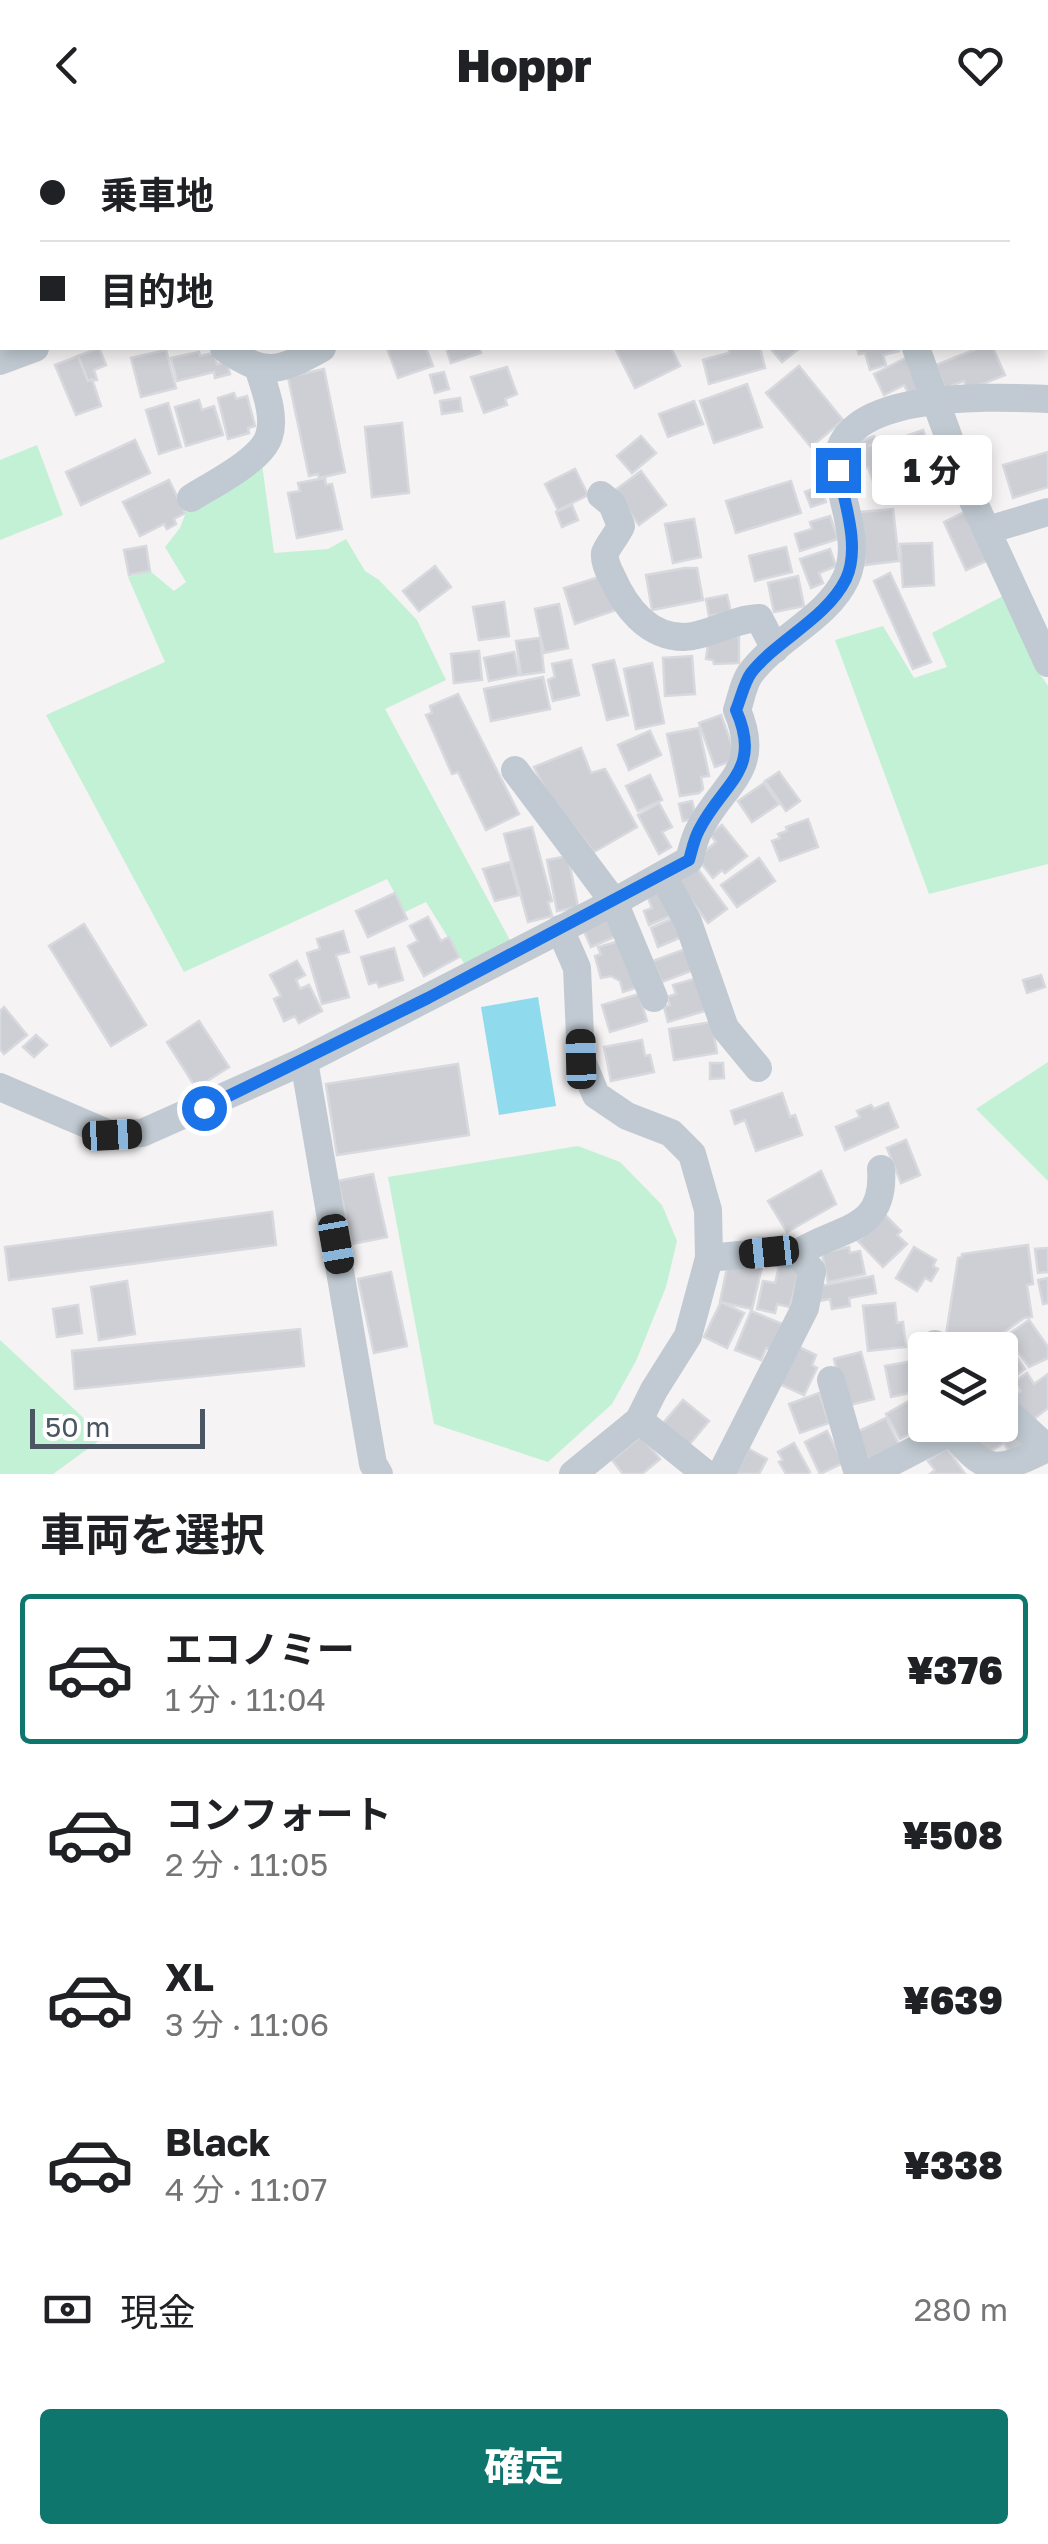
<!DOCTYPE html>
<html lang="ja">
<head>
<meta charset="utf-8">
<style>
	body { margin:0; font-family:"Golos Text","Noto Sans JP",sans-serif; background:#f2f2f2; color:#202124; height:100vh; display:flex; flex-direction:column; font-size:38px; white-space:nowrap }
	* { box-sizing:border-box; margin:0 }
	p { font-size:32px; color:#757577 }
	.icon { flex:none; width:55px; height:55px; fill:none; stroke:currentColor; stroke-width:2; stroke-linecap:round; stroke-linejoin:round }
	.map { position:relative; height:1344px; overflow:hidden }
	.details { display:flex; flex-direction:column; background:#fff; flex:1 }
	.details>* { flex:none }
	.top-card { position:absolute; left:0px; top:0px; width:1050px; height:220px; box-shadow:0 5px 15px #0003; display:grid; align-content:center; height:220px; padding:0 40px; background:#fff }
	.controls { position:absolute; left:908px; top:1202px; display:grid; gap:20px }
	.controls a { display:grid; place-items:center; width:110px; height:110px; border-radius:10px; background:#fff; box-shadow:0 5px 15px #0003; font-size:50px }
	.scale { position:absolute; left:30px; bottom:25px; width:175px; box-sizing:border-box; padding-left:10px; border:5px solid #4a5661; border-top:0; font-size:28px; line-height:35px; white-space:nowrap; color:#4a5661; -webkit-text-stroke:8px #fff; paint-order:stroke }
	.end { position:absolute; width:45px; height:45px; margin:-22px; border:12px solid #1a73e8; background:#fff; box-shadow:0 0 0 5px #fff }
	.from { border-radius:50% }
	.bubble { position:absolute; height:70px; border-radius:10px; background:#fff; box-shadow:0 5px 15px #0003; font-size:32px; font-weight:800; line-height:70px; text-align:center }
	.car { position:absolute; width:30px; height:60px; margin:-30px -15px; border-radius:12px; box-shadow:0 0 8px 2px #0007; background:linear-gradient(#222 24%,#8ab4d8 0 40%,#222 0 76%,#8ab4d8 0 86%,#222 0) }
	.top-card b { display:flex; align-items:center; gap:35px; height:95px; font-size:38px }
	.top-card b+b { border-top:2px solid #e0e0e0 }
	.top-card i { width:25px; height:25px; background:#202124 }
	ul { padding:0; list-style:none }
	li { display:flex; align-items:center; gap:30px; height:150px; margin:0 20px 15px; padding:0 20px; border:5px solid transparent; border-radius:10px }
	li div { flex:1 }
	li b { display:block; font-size:38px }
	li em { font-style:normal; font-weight:800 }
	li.current { border-color:#0f766e }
	li>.icon { width:90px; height:90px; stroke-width:1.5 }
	h2 { padding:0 40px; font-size:45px; line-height:120px }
	.pay { display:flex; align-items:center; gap:25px; height:110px; padding:0 40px; font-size:38px }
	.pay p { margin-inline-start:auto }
	.primary-button { display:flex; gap:20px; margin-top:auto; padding:20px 40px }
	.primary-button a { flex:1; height:115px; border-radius:10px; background:#0f766e; color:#fff; font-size:40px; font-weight:800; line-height:115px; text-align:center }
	header { display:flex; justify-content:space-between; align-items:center; height:130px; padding:0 40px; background:#fff; font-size:45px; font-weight:800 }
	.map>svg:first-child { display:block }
	.green { fill:#c3f1d5 }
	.water { fill:#90daee }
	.building { fill:#cdcfd5; stroke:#d7d9de; stroke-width:2.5 }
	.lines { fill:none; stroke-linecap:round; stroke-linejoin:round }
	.street { stroke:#c1cad2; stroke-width:28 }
	.route { stroke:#1a73e8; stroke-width:12 }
</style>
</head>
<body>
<header><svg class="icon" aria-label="back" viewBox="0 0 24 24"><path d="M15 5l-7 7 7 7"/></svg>Hoppr<svg class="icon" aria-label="heart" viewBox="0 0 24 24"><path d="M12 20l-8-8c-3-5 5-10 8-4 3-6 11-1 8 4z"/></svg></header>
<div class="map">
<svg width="1048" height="1344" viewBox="0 0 1048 1344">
	<rect width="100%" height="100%" fill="#f5f3f3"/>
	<g class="green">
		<path d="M37 315 63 385 0 410V330Z"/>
		<path d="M262 334 274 423 328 419 346 409 365 441 379 450 417 490 446 550 385 579 511 812 465 835 426 772 405 782 387 749 184 842 46 585 165 532 128 447 150 441 174 461 186 452 165 417 180 398 188 377Z"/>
		<path d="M1005 465 1038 541 1048 556V734L929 764 835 510 883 496 914 548 947 537 932 503Z"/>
		<path d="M1048 932V1051L976 979Z"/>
		<path d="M578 1016 620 1032 662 1075 677 1111 666 1157 636 1231 612 1274 548 1332 434 1294 388 1047Z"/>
		<path d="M0 1210 104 1307 53 1344H0Z"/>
	</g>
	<path class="water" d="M538 867 556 976 499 985 481 877Z"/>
	<g class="building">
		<path d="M99 218 106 235 94 240 97 250 88 251 78 226Z"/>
		<path d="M387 218H426L433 236 398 248Z"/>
		<path d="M446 218H480L481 223 451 233Z"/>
		<path d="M615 218H671L680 236 635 258Z"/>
		<path d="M729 218H760L765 238 709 254 703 230 729 223Z"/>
		<path d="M770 218H800L782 232Z"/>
		<path d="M857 218H898L899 221 883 225 886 235 870 240 865 223 859 224Z"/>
		<path d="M979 218H993L1005 245 967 260 964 251 945 258 936 235Z"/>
		<path d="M166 220 176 258 141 267 131 228Z"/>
		<path d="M199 222 200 226 214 223 217 234 227 232 230 244 215 248 214 242 177 251 171 228Z"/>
		<path d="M912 225 928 257 910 266 904 255 884 265 874 244Z"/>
		<path d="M78 226 88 251 92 249 101 276 76 285 55 235Z"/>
		<path d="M799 236 843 290 811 317 766 263Z"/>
		<path d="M507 237 517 264 505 269 507 275 484 283 471 247Z"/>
		<path d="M324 239 345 342 319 348 318 344 309 346 288 247Z"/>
		<path d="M444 242 449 259 435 263 430 245Z"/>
		<path d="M747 254 762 297 714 313 700 271Z"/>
		<path d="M234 263 236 269 247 266 255 296 248 298 249 303 228 309 218 268Z"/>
		<path d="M460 268 462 281 442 284 440 271Z"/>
		<path d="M199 270 202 280 214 276 223 305 186 316 175 277Z"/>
		<path d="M694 271 703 294 668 307 659 284Z"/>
		<path d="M168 273 181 317 159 324 146 280Z"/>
		<path d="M402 293 409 363 372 367 365 297Z"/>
		<path d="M923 300 943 354 919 363 913 348 877 362 868 337 857 341 847 316 874 306 877 312 868 316 888 309 889 312Z"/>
		<path d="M641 306 656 323 632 343 617 326Z"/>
		<path d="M135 310 150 343 81 375 66 342Z"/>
		<path d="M1048 322V357L1013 368 1003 335Z"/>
		<path d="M575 339 588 365 558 380 545 354Z"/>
		<path d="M641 341 666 375 639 395 614 361Z"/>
		<path d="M325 348 326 355 332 354 342 399 297 408 288 363 300 361 298 353Z"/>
		<path d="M169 350 185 383 174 389 176 394 167 399 164 394 140 406 123 372Z"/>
		<path d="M791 351 801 383 736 403 726 371Z"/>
		<path d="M820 356 826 372 811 377 805 362Z"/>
		<path d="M572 375 578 390 562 397 556 382Z"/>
		<path d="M973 378 995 427 966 440 944 392Z"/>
		<path d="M893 379 899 431 865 435 860 382Z"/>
		<path d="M830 386 838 409 800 421 795 404 812 399 810 392Z"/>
		<path d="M694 389 701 427 673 433 665 394Z"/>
		<path d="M932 413 934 455 903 457 900 414Z"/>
		<path d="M146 416 150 441 129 445 124 420Z"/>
		<path d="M786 417 792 442 755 451 749 426Z"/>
		<path d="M830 419 836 436 819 443 823 453 811 458 800 429Z"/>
		<path d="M435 436 451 457 419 481 403 461Z"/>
		<path d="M685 438H697L703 470 652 480 646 445Z"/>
		<path d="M890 443 931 532 913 539 874 451Z"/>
		<path d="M605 445 616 480 575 494 564 458Z"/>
		<path d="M798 446 804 476 774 482 768 453Z"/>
		<path d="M727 465 731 482 709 486 706 469Z"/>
		<path d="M504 472 509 506 479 510 473 477Z"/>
		<path d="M559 474 568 518 544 523 535 479Z"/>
		<path d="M739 506V533L714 534 713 530 706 529 709 507Z"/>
		<path d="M540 508 544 542 521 545 516 511Z"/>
		<path d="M479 521 482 550 454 553 451 524Z"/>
		<path d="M514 522 519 545 489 551 484 528Z"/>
		<path d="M692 526 695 564 665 566 663 528Z"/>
		<path d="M571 530 579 565 553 571 548 550 555 547 552 534Z"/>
		<path d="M614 530 628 585 607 590 593 535Z"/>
		<path d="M652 533 664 593 636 599 624 539Z"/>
		<path d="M543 547 550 579 491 591 484 559Z"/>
		<path d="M458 564 519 684 486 700 458 642 452 644 426 585 432 583 430 576Z"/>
		<path d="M721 585 737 629 715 637 699 593Z"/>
		<path d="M699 598 709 646 701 647 703 659 699 663 680 666 667 604Z"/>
		<path d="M650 601 661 625 629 640 618 615Z"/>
		<path d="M581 618 591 643 605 639 637 697 594 722 547 663 534 637Z"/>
		<path d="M779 642 800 671 786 681 765 651Z"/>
		<path d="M650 645 662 670 638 681 626 656Z"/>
		<path d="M764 653 779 674 752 692 738 671Z"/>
		<path d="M692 671 696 688 683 691 679 674Z"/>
		<path d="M659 673 672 697 662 702 671 717 659 724 638 685Z"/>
		<path d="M808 689 818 717 780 731 772 711 780 708 778 704 787 701 786 697Z"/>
		<path d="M722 695 747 726 725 743 722 740 713 748 697 728 716 712 710 704Z"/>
		<path d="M532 697 552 771 548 772 552 786 528 792 504 704Z"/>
		<path d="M568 726 578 777 557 781 547 730Z"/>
		<path d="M759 728 775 751 737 777 721 755Z"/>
		<path d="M510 732 519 765 495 771 483 739Z"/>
		<path d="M697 738 727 779 708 793 678 752Z"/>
		<path d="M666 757 677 783 649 795 644 781 652 778 647 765Z"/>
		<path d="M395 763 407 789 368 807 356 781Z"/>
		<path d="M678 786 686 805 658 817 651 798Z"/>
		<path d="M428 787 441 811 449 807 459 827 424 846 408 816 418 811 410 796Z"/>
		<path d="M614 787 621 804 591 817 584 801Z"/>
		<path d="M84 794 146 895 111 916 49 816Z"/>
		<path d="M343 801 349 822 336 825 349 867 322 874 307 823 320 819 317 809Z"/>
		<path d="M623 810 639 857 623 862 620 851 611 846 601 848 595 826 601 824 598 817Z"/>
		<path d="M394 818 403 850 379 857 377 852 369 854 361 827Z"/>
		<path d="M688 818 696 839 662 852 653 831Z"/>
		<path d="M297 831 305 845 296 850 300 859 309 855 322 881 299 893 295 886 284 891 274 869 281 866 270 845Z"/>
		<path d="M1041 845 1045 857 1027 863 1023 850Z"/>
		<path d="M697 848 708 880 668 892 664 877 670 875 667 867 676 864 673 855Z"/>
		<path d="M639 864 647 891 610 902 602 875Z"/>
		<path d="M4 877 27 905 4 924 0 919V881Z"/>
		<path d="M199 891 229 937 196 958 167 912Z"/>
		<path d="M712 892 717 923 674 930 669 899Z"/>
		<path d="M36 905 47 915 34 927 23 917Z"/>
		<path d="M642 910 645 926 650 925 654 942 611 951 604 917Z"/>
		<path d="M710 933H723L724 948 710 949Z"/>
		<path d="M458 934 469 1005 337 1025 326 954Z"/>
		<path d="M782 963 790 987 795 985 802 1005 756 1021 745 990 735 994 731 981Z"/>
		<path d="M888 973 898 997 845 1020 836 997 860 987 857 981 871 975 874 979Z"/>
		<path d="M906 1010 920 1045 901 1053 887 1018Z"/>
		<path d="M821 1041 836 1074 787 1102 768 1071Z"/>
		<path d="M373 1044 387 1107 352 1114 338 1051Z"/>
		<path d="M272 1082 276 1115 9 1150 5 1117Z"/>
		<path d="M885 1085 901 1101 897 1105 907 1114 883 1137 858 1111Z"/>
		<path d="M1028 1115 1033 1154 1027 1155 1032 1187 1024 1188 979 1220H955L945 1211 958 1128 962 1127V1124Z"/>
		<path d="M849 1117 850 1123 860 1121 865 1144 828 1152 822 1123Z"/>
		<path d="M914 1117 936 1130 933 1136 938 1139 931 1151 925 1148 917 1161 896 1148Z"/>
		<path d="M1048 1118V1142L1038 1143 1035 1119Z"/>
		<path d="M780 1132 800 1136 790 1177 777 1174 775 1183 757 1179 763 1151 775 1153Z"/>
		<path d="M728 1133 762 1137 752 1179 720 1172Z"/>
		<path d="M391 1142 407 1216 374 1223 358 1149Z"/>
		<path d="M873 1146 876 1163 849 1168 850 1176 832 1179 830 1169 814 1172 820 1156Z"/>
		<path d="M1048 1148V1173L1043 1174 1038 1150Z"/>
		<path d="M127 1151 135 1204 99 1210 91 1157Z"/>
		<path d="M721 1172 744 1183 727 1218 704 1207Z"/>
		<path d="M895 1173 897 1193 903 1192 906 1217 868 1221 863 1176Z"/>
		<path d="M78 1175 82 1203 57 1207 53 1179Z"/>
		<path d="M751 1181 782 1194 771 1220 766 1218 761 1230 735 1220Z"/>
		<path d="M1029 1190 1048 1217V1228L1029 1237 1006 1206Z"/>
		<path d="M300 1199 304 1236 75 1259 72 1221Z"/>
		<path d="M1005 1210 1025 1239 1010 1250 1004 1242 1000 1244V1220H991Z"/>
		<path d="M793 1214 816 1225 812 1235 817 1238 804 1265 775 1252Z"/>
		<path d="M861 1222 874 1269 846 1276 834 1229Z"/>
		<path d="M918 1230 923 1260 891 1267 885 1236Z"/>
		<path d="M1027 1243 1034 1254 1048 1244V1278L1030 1292 1012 1267 1021 1261 1014 1252Z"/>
		<path d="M925 1262V1295L900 1309 886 1284Z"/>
		<path d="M819 1263 829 1293 800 1303 789 1274Z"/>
		<path d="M683 1270 709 1291 689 1315 658 1299Z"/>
		<path d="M1000 1282 1024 1315 1010 1323 1004 1313 981 1327 967 1302 978 1295H1000Z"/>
		<path d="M886 1288 900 1317 870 1333 855 1303Z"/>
		<path d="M827 1301 843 1333 820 1344 805 1312Z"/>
		<path d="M641 1306 660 1329 642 1344H623L612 1330Z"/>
		<path d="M794 1313 810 1342 807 1344H786L779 1332 783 1330 778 1322Z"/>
		<path d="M947 1318 965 1344H930L935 1340 928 1331Z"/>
		<path d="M749 1319 767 1329 759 1344H735Z"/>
	</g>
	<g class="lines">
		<g class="street">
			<path d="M142 0 143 2"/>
			<path d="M340 0 341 2"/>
			<path d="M446 2H447"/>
			<path d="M535 2V0"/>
			<path d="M0 169 2 176"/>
			<path d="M224 218C266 247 279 242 322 218"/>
			<path d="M916 218 968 360 1048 533"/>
			<path d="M0 231 35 218"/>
			<path d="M601 365 612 374 621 396C617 405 608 415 605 423 604 430 608 440 611 445 624 475 647 507 684 507 709 506 732 489 759 488L775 519"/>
			<path d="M191 368C213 354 262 330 269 306 276 285 264 257 258 237"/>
			<path d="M988 400 1048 382"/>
			<path d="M515 640 614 772 654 868"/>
			<path d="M663 746 688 792 725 898 758 938"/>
			<path d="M560 799 577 838 581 929 596 965 627 986 671 1003 692 1024 708 1080 709 1128 688 1206 654 1260 639 1290 573 1344"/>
			<path d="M304 931 373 1334 379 1344"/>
			<path d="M0 957 112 1005 142 1003 304 931 614 772 689 730C692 720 694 709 699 700 723 652 763 641 737 580 741 569 743 554 750 544 776 508 827 489 846 448 861 415 843 376 838 343 826 258 995 267 1048 269"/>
			<path d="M795 1125C837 1096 886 1104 881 1039"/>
			<path d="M709 1128 769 1122 800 1126 812 1141 805 1178 721 1344"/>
			<path d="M935 1214 941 1220"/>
			<path d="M831 1250 858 1344"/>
			<path d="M1000 1275 1048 1319"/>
			<path d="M639 1290 706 1344"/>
			<path d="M951 1301C986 1344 995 1344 1047 1318"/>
			<path d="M869 1344 963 1295"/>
		</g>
	</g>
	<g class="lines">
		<path class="route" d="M204 978 428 868 689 730C692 720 694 709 699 700 723 652 763 641 736 580 741 568 744 553 751 543 778 509 826 489 846 449 861 417 844 371 838 340"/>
	</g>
</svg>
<div class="controls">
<a><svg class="icon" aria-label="layers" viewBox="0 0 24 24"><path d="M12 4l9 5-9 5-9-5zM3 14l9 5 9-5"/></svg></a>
</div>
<div class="scale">50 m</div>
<i class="end from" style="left:204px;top:978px"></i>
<i class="end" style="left:838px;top:340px"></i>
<div class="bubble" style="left:872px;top:305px;width:120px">1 分</div>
<i class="car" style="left:581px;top:929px;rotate:359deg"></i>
<i class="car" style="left:112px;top:1005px;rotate:87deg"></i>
<i class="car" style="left:336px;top:1114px;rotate:170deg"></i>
<i class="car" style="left:769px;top:1122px;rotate:264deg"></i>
<div class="top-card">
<b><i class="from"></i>乗車地</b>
<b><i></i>目的地</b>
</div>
</div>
<section class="details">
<h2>車両を選択</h2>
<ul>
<li class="current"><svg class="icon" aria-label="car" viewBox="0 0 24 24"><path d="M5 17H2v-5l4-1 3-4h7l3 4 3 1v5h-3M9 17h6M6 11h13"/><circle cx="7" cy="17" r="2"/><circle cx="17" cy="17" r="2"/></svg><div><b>エコノミー</b><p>1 分 · 11:04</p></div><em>¥376</em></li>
<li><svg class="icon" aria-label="car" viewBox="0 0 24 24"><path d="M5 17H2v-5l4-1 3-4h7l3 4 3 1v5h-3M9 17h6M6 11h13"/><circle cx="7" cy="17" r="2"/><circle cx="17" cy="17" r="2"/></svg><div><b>コンフォート</b><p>2 分 · 11:05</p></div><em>¥508</em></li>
<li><svg class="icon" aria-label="car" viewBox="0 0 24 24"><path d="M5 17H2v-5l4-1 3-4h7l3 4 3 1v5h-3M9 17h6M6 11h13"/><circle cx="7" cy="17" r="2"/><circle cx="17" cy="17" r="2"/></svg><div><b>XL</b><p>3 分 · 11:06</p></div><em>¥639</em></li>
<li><svg class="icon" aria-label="car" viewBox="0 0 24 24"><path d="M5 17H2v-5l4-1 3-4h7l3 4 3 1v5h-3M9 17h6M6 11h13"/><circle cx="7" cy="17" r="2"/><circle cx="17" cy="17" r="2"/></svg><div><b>Black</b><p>4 分 · 11:07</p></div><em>¥338</em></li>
</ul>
<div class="pay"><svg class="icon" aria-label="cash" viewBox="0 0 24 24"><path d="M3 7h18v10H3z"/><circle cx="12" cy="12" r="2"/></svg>現金<p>280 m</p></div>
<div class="primary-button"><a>確定</a></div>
</section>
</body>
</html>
